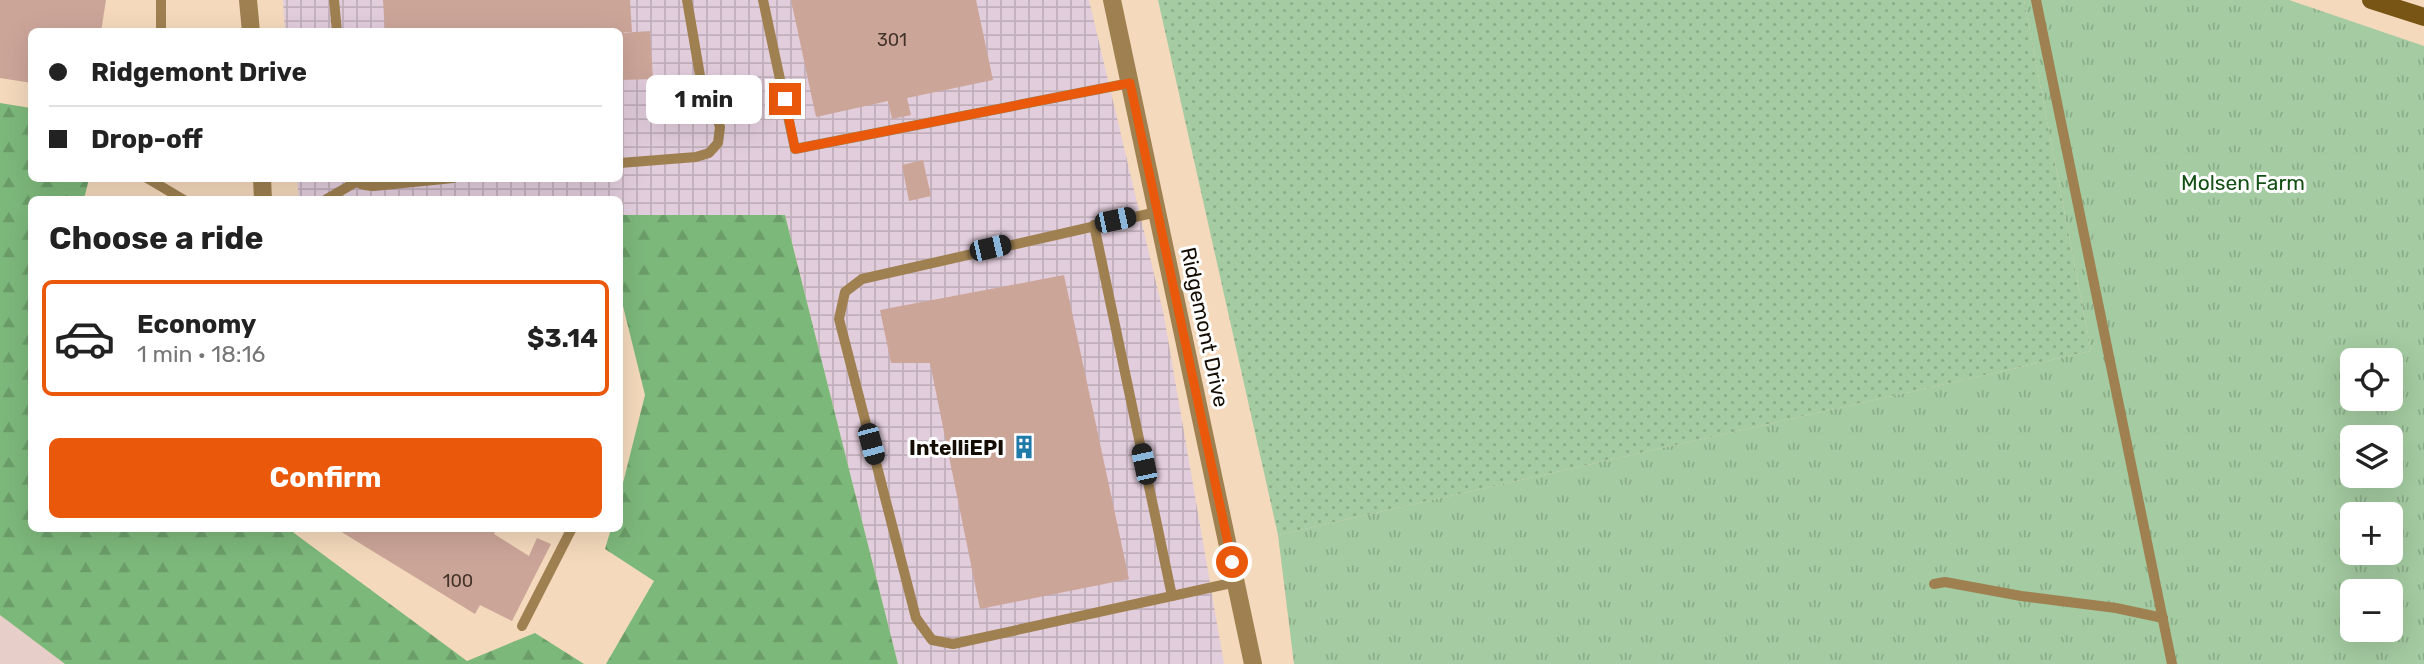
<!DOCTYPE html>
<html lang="en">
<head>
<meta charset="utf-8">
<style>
	body { margin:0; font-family:Rubik,sans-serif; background:#f2f2f2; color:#222; height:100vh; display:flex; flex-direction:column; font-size:26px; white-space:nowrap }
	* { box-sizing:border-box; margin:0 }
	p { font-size:23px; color:#767676 }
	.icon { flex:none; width:38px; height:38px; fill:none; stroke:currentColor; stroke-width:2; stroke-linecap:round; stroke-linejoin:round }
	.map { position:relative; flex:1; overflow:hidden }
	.drawer { position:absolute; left:28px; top:196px; width:595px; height:336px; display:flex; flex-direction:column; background:#fff; border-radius:10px; box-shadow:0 7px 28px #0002 }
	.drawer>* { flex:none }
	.banner { position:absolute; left:28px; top:28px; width:595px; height:154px; border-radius:10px; box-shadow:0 7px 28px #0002; display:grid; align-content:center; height:154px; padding:0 21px; background:#fff }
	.fabs { position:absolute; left:2340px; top:348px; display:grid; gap:14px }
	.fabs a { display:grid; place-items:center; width:63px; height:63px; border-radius:10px; background:#fff; box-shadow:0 7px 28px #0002; font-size:35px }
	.end { position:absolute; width:32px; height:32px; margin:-16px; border:9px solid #ea580c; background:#fff; box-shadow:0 0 0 4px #fff }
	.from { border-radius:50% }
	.bubble { position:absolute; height:49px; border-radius:10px; background:#fff; box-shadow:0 7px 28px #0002; font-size:23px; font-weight:700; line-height:49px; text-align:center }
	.car { position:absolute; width:21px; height:42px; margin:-21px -10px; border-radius:9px; box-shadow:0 0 5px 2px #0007; background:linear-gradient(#222 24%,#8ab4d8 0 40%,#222 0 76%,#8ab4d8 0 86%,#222 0) }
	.banner b { display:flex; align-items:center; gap:24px; height:66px; font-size:26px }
	.banner b+b { border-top:2px solid #e0e0e0 }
	.banner i { width:18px; height:18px; background:#222 }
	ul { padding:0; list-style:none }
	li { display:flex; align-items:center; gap:21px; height:116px; margin:0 14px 10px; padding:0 7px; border:4px solid #e0e0e0; border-radius:10px }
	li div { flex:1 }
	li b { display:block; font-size:26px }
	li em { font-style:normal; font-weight:700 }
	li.on { border-color:#ea580c }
	li>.icon { width:63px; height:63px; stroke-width:1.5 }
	h2 { padding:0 21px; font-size:32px; line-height:84px }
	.button { display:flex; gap:14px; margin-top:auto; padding:14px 21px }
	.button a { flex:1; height:80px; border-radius:10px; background:#ea580c; color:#fff; font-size:28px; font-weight:700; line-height:80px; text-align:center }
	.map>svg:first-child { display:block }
	.commercial { fill:#e7cec8 }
	.industrial { fill:url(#industrial-grid) }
	.grass { fill:url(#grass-dots) }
	.forest { fill:url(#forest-firs) }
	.park { fill:url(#park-tufts); fill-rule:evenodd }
	.building { fill:#cca599 }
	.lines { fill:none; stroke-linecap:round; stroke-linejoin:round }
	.service { stroke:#9f8051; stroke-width:10 }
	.minor { stroke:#9f8051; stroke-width:18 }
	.tertiary { stroke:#9f8051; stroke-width:18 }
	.secondary { stroke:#785514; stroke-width:18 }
	.route { stroke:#ea580c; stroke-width:9 }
	.labels { text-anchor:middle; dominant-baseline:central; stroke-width:6; stroke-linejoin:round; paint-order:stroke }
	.number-label { font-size:18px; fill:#433329 }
	.park-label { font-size:21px; fill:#145015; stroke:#fff }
	.street-label { font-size:21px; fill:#150d04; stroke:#fff }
	.poi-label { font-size:21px; font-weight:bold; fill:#150d04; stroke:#fff; text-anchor:end }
</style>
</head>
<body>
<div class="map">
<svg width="2424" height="664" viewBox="0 0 2424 664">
	<defs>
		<pattern id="industrial-grid" width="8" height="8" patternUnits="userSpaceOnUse" patternTransform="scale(1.75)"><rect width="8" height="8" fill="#e2cddc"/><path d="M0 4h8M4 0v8" fill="none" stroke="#c1afbb"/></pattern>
		<pattern id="grass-dots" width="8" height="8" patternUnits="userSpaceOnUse" patternTransform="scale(1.75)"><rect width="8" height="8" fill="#a4cba1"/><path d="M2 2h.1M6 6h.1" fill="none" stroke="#8cad89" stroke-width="1.8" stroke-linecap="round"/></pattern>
		<pattern id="forest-firs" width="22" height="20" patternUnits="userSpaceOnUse" patternTransform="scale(1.75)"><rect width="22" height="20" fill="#7db87b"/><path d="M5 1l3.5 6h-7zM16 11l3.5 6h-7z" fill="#6b9d69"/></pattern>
		<pattern id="park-tufts" width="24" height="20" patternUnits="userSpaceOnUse" patternTransform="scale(1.75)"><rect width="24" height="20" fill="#a4cba1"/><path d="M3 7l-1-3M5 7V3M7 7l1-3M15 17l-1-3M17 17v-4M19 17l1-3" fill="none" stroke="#8cad89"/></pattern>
	</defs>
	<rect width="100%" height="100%" fill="#f4d9bc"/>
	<path class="commercial" d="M0 615 65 664H0Z"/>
	<path class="industrial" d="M283 0H1089L1164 316 1224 664H898L785 215H620V200L299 199 297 179 620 178V32L285 31Z"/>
	<path class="grass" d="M1158 0H2024L2091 351 1278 535Z"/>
	<g class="forest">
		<path d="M0 103 31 108 32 178 89 179 84 199 32 200V528L293 529 294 533 467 661 535 633 584 664H65L0 615Z"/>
		<path d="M620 215H785L898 664H606L654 581 605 549 611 529 620 528V495L645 395 620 294Z"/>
	</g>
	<path class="park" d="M2024 0H2289L2424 46V664H1294L1278 535 2091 351ZM2352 360H2390V399H2352ZM2352 438H2390V476H2352ZM2352 514H2390V553H2352ZM2352 592H2390V630H2352Z"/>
	<g class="building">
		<path d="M0 0H106L101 32H32V83L0 78Z"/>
		<path d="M383 0H630L632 32H385Z"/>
		<path d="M791 0H976L993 80 907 98 911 115 892 119 888 101 816 117Z"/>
		<path d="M650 31 653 79 620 80V33Z"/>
		<path d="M923 160 931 196 909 201 902 165Z"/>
		<path d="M1064 275 1129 579 980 609 930 363H891L880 310Z"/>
		<path d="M335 528H497L494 534 529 556 537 538 551 544 512 621 480 605 475 614Z"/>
	</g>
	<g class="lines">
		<g class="service">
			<path d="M161 0V32"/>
			<path d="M334 0 337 32"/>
			<path d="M763 0 795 149 1130 83"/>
			<path d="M2036 0 2172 664"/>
			<path d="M620 163 696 157 709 153 718 143 720 127 713 106 702 87 687 0"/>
			<path d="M147 178 184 200"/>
			<path d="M354 178C358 185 366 186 374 186L453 178"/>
			<path d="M325 200 356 182"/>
			<path d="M1157 212 862 279 845 292 839 319 916 618 932 640 953 644 1236 582"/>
			<path d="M1094 225 1172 596"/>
			<path d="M1934 584 1945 582 2021 596 2116 608 2163 618"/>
			<path d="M522 626 572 528"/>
		</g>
		<g class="minor">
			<path d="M248 0 251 32"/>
			<path d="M262 178 263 200"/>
		</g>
		<path class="tertiary" d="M1112 0 1253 664"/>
		<path class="secondary" d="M2371 0 2424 17"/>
	</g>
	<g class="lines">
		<path class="route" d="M785 99 795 149 1130 83 1232 562"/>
	</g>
	<defs>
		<g id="building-bare" transform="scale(1.89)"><path d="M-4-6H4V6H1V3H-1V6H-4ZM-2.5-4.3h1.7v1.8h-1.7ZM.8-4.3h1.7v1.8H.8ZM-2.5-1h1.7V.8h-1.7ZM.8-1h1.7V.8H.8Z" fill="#207aa8" stroke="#fff" stroke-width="2.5" paint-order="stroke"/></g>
	</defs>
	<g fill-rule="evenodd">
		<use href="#building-bare" x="1024" y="447"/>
	</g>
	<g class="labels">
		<g class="number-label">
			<text x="892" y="40">301</text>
			<text x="458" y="581">100</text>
		</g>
		<g class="park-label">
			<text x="2243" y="182">Molsen Farm</text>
		</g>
		<g class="street-label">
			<text transform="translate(1205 327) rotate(78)">Ridgemont Drive</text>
		</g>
		<g class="poi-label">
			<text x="1004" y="447">IntelliEPI</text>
		</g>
	</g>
</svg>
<div class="fabs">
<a><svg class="icon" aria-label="locate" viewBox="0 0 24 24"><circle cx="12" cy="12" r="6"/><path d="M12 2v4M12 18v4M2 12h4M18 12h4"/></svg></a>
<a><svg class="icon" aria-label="layers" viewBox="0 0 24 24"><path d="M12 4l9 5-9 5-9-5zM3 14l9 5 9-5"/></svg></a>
<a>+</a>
<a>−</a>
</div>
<i class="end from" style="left:1232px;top:562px"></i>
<i class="end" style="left:785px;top:99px"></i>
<div class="bubble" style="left:646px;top:75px;width:116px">1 min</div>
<i class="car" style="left:1115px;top:220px;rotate:78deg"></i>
<i class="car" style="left:990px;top:248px;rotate:77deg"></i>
<i class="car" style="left:871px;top:444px;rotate:165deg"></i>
<i class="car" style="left:1144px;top:464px;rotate:348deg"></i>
<div class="banner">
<b><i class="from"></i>Ridgemont Drive</b>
<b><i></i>Drop-off</b>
</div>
<section class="drawer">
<h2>Choose a ride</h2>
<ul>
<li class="on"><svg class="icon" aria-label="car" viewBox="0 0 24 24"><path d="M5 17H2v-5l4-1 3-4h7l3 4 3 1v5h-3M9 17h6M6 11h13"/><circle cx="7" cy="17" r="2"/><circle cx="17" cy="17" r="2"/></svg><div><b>Economy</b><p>1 min · 18:16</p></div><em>$3.14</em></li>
</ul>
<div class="button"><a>Confirm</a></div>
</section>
</div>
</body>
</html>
